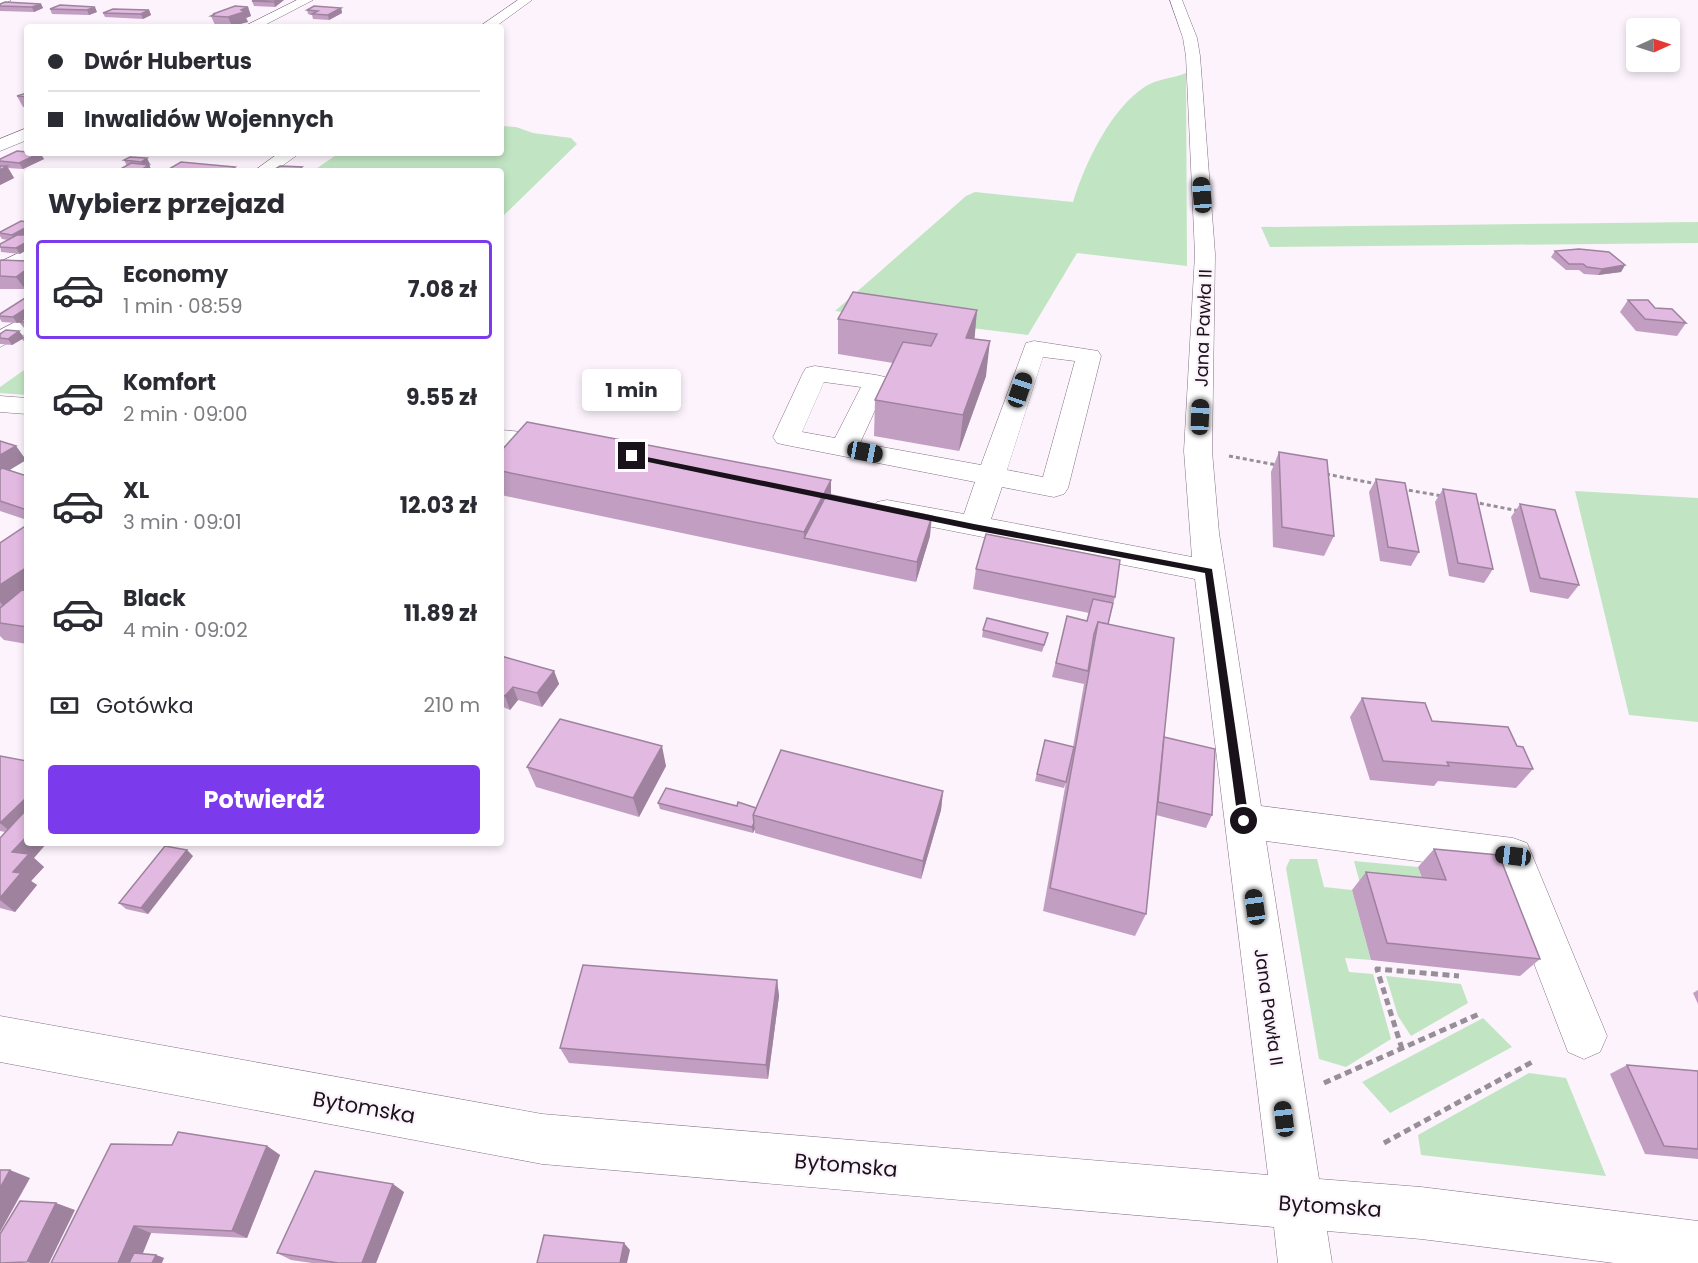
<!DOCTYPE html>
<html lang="pl">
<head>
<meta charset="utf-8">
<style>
	body { margin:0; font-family:Poppins,sans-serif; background:#f2f2f3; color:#2b2b33; height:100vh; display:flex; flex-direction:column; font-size:22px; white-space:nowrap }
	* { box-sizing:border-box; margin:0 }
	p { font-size:20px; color:#7c7c81 }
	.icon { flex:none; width:33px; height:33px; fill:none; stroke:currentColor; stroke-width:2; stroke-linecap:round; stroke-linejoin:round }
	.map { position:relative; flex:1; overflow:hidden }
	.panel { position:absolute; left:24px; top:168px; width:480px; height:678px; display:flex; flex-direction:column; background:#fff; border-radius:6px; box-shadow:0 3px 9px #0003 }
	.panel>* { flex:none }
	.top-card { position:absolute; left:24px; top:24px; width:480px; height:132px; border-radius:6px; box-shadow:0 3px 9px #0003; display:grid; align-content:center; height:132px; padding:0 24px; background:#fff }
	.needle { width:39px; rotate:87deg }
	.fabs { position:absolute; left:1626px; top:18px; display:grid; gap:12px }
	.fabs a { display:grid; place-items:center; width:54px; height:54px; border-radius:6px; background:#fff; box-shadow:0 3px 9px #0003; font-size:30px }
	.end { position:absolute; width:27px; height:27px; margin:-14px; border:8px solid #1a121a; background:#fff; box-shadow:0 0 0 3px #fff }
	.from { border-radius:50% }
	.bubble { position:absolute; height:42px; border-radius:6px; background:#fff; box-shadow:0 3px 9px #0003; font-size:20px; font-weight:700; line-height:42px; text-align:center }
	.car { position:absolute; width:18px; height:36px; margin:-18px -9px; border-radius:8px; box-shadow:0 0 4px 2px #0007; background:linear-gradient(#222 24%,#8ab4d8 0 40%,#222 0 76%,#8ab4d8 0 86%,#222 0) }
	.top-card b { display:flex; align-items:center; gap:21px; height:57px; font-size:22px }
	.top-card b+b { border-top:2px solid #e1e1e2 }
	.top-card i { width:15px; height:15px; background:#2b2b33 }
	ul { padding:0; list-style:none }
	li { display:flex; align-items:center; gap:18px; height:99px; margin:0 12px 9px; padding:0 12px; border:3px solid transparent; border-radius:6px }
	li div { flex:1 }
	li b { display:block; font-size:22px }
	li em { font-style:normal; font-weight:700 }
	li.selected { border-color:#7c3aed }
	li>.icon { width:54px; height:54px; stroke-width:1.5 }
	h2 { padding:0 24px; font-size:27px; line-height:72px }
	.pay { display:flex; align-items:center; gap:15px; height:66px; padding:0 24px; font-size:22px }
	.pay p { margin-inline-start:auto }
	.action { display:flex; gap:12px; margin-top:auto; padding:12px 24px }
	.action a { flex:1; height:69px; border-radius:6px; background:#7c3aed; color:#fff; font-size:24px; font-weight:700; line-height:69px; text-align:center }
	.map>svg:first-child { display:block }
	.green { fill:#c1e5c2 }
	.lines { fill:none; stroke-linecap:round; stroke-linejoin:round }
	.minor-casing { stroke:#837084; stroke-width:1 }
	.path-far1 { stroke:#978f98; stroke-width:3; stroke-dasharray:4 3; stroke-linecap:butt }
	.path { stroke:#978f98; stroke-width:5; stroke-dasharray:7 4.5; stroke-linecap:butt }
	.minor { fill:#fff; fill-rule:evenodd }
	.wall { fill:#c29fc2 }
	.shaded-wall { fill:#9e829e }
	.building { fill:#e2b9e1; stroke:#9e829e; stroke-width:1.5 }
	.route { fill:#1a121a }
	.labels { text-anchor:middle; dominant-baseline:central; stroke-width:4.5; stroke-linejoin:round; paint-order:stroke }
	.street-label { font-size:18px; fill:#1a121a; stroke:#fcf3fd }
	.near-street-label { font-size:21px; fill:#1a121a; stroke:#fcf3fd }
</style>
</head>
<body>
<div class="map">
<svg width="1698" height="1263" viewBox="0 0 1698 1263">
	<rect width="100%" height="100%" fill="#fcf3fd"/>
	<g class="green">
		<path d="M1186 73 1187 266 1077 253 1028 335 835 311 966 196 975 192 1073 202C1085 163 1111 108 1146 86 1157 79 1174 78 1186 73Z"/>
		<path d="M501 126 516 127 533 133 571 138 577 144 501 218V171H313L339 153H501Z"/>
		<path d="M1698 222V243L1270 247 1261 227Z"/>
		<path d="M27 368V395L0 393V387Z"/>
		<path d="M1575 491 1698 498V722L1629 715Z"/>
		<path d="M1290 859H1317L1324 887 1352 890 1371 960 1345 958 1349 972 1373 974 1391 1039 1346 1067 1319 1059 1286 868Z"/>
		<path d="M1354 861 1418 867 1429 898 1362 891Z"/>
		<path d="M1386 976 1461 984 1468 1003 1411 1036 1398 1016Z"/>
		<path d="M1483 1018 1512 1047 1390 1113 1362 1082Z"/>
		<path d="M1529 1073 1566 1078 1606 1176 1421 1155 1418 1135Z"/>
	</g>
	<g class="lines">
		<g class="minor-casing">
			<g id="minor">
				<path d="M0 0H11L0 6Z"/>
				<path d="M297 0H313L261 27H243Z"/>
				<path d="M518 0H532L495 27H479Z"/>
				<path d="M1170 0H1182L1197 38 1200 56 1215 254 1212 451 1219 533 1261 806 1513 838 1527 843 1607 1036 1600 1052 1584 1059 1568 1052 1499 872 1266 841 1319 1179 1421 1187 1698 1221V1263H1614L1421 1239 1327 1231 1332 1263H1278L1274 1227 542 1164 0 1062V1016L542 1114 1268 1175 1195 579 877 516 872 509 877 502 887 500 964 514 975 482 786 445 777 443 773 437 803 373 806 368 815 366 876 375 885 377 888 382 860 443 981 465 1026 343 1034 341 1098 351 1101 356 1068 488 1064 494 1054 497 1002 487 991 519 1192 557 1184 451 1195 254 1186 56 1183 38ZM1043 357 1075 361 1043 477 1007 470ZM824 382 861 387 835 438 802 432Z"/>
				<path d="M27 128V140L0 151V139Z"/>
				<path d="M279 153H300L275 171H254Z"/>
				<path d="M27 249V264L0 277V262Z"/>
				<path d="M27 316V333L0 347V330Z"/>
				<path d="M0 396 27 398V414L0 412Z"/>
				<path d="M501 430 567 436 570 442 567 448 557 450 501 446Z"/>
				<path d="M27 456V476L10 487 0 490V469Z"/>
			</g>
		</g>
		<g class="path-far1">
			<path d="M1229 456 1277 465"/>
			<path d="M1326 474 1377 484"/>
			<path d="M1402 489 1442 496"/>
			<path d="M1473 502 1519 511"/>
		</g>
		<g class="path">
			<path d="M1402 1049 1377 969 1459 976"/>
			<path d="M1324 1083 1479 1014"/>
			<path d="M1384 1143 1534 1061"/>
		</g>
		<use href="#minor" class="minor"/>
	</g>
	<g class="wall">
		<path d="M284 0 275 7 254 6 252 1Z"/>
		<path d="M0 4H41L43 8 34 12 0 11Z"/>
		<path d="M60 5 97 12 89 15 52 14 50 9Z"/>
		<path d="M248 7 251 16 246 18 248 22 232 26 215 25 211 16 213 15V14Z"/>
		<path d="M341 8 342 13 329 20 313 19 312 15 308 14 307 10Z"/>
		<path d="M149 10 151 15 143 19 105 17 103 13Z"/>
		<path d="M17 96 27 97V107H23Z"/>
		<path d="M40 153 44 159 23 169 8 168 14 178 0 185V159Z"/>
		<path d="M89 153H107L102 155 90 154Z"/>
		<path d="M324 153H335L332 155H325Z"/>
		<path d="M130 157 150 164 148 165H149L152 171H117L127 166 124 160Z"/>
		<path d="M235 167 237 171H170L169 169Z"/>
		<path d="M21 221 20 254 1 252 0 244 8 240 2 239 0 236V232Z"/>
		<path d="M1555 251 1625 265 1621 272 1598 275 1584 274 1579 270H1566L1551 257Z"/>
		<path d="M0 261H27L25 289H0Z"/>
		<path d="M27 298V328H24L19 322 17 323 2 322 0 319V314Z"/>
		<path d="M1628 300 1655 308 1686 323 1677 336 1636 331 1620 312Z"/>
		<path d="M977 310 974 339 986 376 959 451 874 436 875 400 893 363 838 354V319Z"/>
		<path d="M19 331 24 337 27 335V345L22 339 12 345 0 344V334Z"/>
		<path d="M0 441 16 446 26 460 9 470 27 476V520L0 511Z"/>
		<path d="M501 451 831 495 930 536 916 582 501 495Z"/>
		<path d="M1279 452 1334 536 1324 556 1273 547 1271 472Z"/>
		<path d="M1376 479 1419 552 1411 566 1380 561 1369 492Z"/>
		<path d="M1443 489 1493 569 1484 583 1449 576 1435 502Z"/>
		<path d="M1520 504 1579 585 1568 599 1530 592 1511 517Z"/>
		<path d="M27 525V644L4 640 0 636V543Z"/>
		<path d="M976 569 1115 597 1108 624 1164 737 1212 815 1206 828 1156 815 1146 914 1135 936 1043 911 1066 782 1064 788 1035 781 1045 740 1073 747 1084 684 1052 677 1067 616 1087 621 1089 613 973 589Z"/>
		<path d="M983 630 1046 640 1042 652 982 637Z"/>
		<path d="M501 656 554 671 559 684 542 707 518 700 510 710 501 706Z"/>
		<path d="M1362 698 1432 721 1517 746 1533 769 1516 788 1438 781 1434 786 1370 780 1350 717Z"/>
		<path d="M0 756 34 858 44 867 31 881 37 885 15 912 0 908V838L5 832 0 831Z"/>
		<path d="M666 766 639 817 536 787 527 767Z"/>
		<path d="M943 791 941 810 921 879 755 833V829L753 833 660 809 658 803 756 808Z"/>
		<path d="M1434 849 1540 959 1520 976 1371 960 1352 890 1366 872 1422 878 1418 867Z"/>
		<path d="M193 856 148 914 126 909 119 903Z"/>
		<path d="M777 980 779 996 768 1079 569 1063 560 1048Z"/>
		<path d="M1698 990V1004L1693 993Z"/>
		<path d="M1627 1065 1698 1071V1159L1645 1154 1610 1074Z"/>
		<path d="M267 1146 280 1155 247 1238 151 1233 142 1254 156 1255 164 1258 51 1263Z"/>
		<path d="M404 1192 376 1263H312L291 1260 277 1253Z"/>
	</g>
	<g class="shaded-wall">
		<path d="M277 0H284L275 7 274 2Z"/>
		<path d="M41 4 43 8 34 12 32 7Z"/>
		<path d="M95 7 97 12 89 15 87 10Z"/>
		<path d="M248 7 251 16 246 18 248 22 232 26 228 17Z"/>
		<path d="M341 8 342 13 329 20 328 15Z"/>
		<path d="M149 10 151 15 143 19 141 14Z"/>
		<path d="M40 153 44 159 23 169 19 163Z"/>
		<path d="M147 158 150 164 144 167 141 162Z"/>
		<path d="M149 165 152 171H139Z"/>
		<path d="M7 166 14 178 0 185V170Z"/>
		<path d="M235 167 237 171H228Z"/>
		<path d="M27 227V235L16 241 12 235Z"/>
		<path d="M27 242V250L20 254 16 248Z"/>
		<path d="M1625 265 1621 272 1598 275 1602 269Z"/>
		<path d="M27 269V287L25 289 16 277Z"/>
		<path d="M27 308V317L17 323 13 317Z"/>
		<path d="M977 310 974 345 966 338Z"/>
		<path d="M19 331 24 338 12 345 8 339Z"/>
		<path d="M990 341 986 376 959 451 963 415Z"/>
		<path d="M16 446 26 460 0 476V455Z"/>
		<path d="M831 480V506L804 538V532Z"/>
		<path d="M932 516 930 536 916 582 917 562Z"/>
		<path d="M27 567V599L9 612 0 602V585Z"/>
		<path d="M554 671 559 684 542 707 537 693Z"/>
		<path d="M513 687 518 700 510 710 505 696Z"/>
		<path d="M662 746 666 766 639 817 633 798Z"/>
		<path d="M943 791 941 810 921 879 923 861Z"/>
		<path d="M27 797V824L16 836 0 823Z"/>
		<path d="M754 823 755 829 753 833 752 827Z"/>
		<path d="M27 836V843H47L34 858 44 867 31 881 37 885 15 912 0 900V898L13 872 12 852Z"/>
		<path d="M187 850 193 856 148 914 141 908Z"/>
		<path d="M777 980 779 996 768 1079 766 1065Z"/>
		<path d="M267 1146 280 1155 247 1238 232 1231Z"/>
		<path d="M10 1170 30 1178 0 1232V1188Z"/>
		<path d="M393 1184 404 1192 376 1263H362Z"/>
		<path d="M56 1203 75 1210 49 1263H30L27 1262Z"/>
		<path d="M134 1226 151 1233 139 1263H118Z"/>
		<path d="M624 1243 630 1250 627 1263H620Z"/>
		<path d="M156 1255 164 1258 162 1263H152Z"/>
	</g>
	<g class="building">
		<path d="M255 0H277L274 2 252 1Z"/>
		<path d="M5 2 41 4 32 7 0 6V4Z"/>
		<path d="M60 5 95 7 87 10 50 9Z"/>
		<path d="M235 6 248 7 241 10 244 12 228 17 211 16 215 14H213Z"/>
		<path d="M314 6 341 8 328 15 312 14 318 11 307 10Z"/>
		<path d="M113 9 149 10 141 14 103 13Z"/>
		<path d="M27 93V97L17 96Z"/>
		<path d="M17 151 27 152V153H40L19 163 0 161V159Z"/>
		<path d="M130 157 147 158 141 162 124 160Z"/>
		<path d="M181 162 235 167 228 171 208 169 205 171H177L179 170 169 169Z"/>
		<path d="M131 163 149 165 139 171H117Z"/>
		<path d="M0 166H7L0 170Z"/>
		<path d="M280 166 302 167 297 171H272Z"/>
		<path d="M21 221 27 222V227L12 235 0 233V232Z"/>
		<path d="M17 235H27V242L16 248 0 247V244Z"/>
		<path d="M1579 249 1609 252 1625 265 1602 269 1587 267 1583 264H1569L1555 251Z"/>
		<path d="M1 260 27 261V269L16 277 0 276V261Z"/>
		<path d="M853 292 977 310 966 338 990 341 963 415 875 400 903 342 931 346 937 334 838 319Z"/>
		<path d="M25 298H27V308L13 317 0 316V314Z"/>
		<path d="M1628 300H1648L1655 308 1672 309 1686 323 1645 319Z"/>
		<path d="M27 317V322H19Z"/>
		<path d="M6 330 19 331 8 339 0 338V334Z"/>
		<path d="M527 422 831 480 804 532 501 471V451Z"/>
		<path d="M0 441 16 446 0 455Z"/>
		<path d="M1279 452 1327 460 1334 536 1282 527Z"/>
		<path d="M2 468 27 476V510L0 501V470Z"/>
		<path d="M1376 479 1405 483 1419 552 1388 547Z"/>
		<path d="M1443 489 1476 494 1493 569 1458 563Z"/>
		<path d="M827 494 932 516 917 562 804 538Z"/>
		<path d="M1520 504 1555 510 1579 585 1540 578Z"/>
		<path d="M27 525V567L0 585V543Z"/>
		<path d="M986 534 1120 560 1115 597 976 569Z"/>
		<path d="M22 590 27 591V627L0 623V608Z"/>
		<path d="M1093 599 1113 603 1108 624 1098 622 1094 634 1088 671 1056 663 1067 616 1087 621Z"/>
		<path d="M987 618 1048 633 1044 645 983 630Z"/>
		<path d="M1098 622 1174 638 1146 914 1050 888Z"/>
		<path d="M501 656 554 671 537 693 513 687 505 696 501 695Z"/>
		<path d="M1362 698 1425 703 1432 721 1508 727 1517 746 1523 747 1533 769 1447 762 1449 766 1383 761Z"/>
		<path d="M560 719 662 746 633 798 527 767Z"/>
		<path d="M1164 737 1215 749 1212 815 1158 802Z"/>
		<path d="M1045 740 1074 747 1066 782 1037 774Z"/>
		<path d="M781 750 943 791 923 861 753 815Z"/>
		<path d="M0 756 27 761V797L0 823Z"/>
		<path d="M666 788 737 806 738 802 756 808 753 815 754 823 752 827 658 803Z"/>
		<path d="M27 809V836L12 852 29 854 13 872 21 873 0 898V838Z"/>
		<path d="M165 846 187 850 141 908 119 903Z"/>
		<path d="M1434 849 1499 855 1540 959 1387 943 1366 872 1446 880Z"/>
		<path d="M583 965 777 980 766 1065 560 1048Z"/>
		<path d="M1627 1065 1698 1071V1149L1664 1146Z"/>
		<path d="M178 1132 267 1146 232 1231 134 1226 118 1263H51L111 1144 172 1145Z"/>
		<path d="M0 1170H10L0 1188Z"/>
		<path d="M315 1171 393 1184 362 1263H338L277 1253Z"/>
		<path d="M20 1201 56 1203 27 1262 0 1263V1234Z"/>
		<path d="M544 1235 624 1243 620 1263H537Z"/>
		<path d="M134 1253 156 1255 152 1263H129Z"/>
	</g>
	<path class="route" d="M632 454 974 524 1212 569 1249 821 1248 824 1244 826 1238 821 1205 573 974 530 629 458Z"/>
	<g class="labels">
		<g class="street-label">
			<text transform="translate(1203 328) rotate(-88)">Jana Pawła II</text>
			<text transform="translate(1269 1007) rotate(82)">Jana Pawła II</text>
		</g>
		<g class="near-street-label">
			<text transform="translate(364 1107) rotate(10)">Bytomska</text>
			<text transform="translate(846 1165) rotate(5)">Bytomska</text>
			<text transform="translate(1330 1206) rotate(4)">Bytomska</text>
		</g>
	</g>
</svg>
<div class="fabs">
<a><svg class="needle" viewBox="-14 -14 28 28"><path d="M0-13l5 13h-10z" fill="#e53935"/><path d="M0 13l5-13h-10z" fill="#7c7c81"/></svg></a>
</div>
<i class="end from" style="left:1244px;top:821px"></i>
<i class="end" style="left:632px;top:456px"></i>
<div class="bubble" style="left:582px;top:369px;width:99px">1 min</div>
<i class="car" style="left:1202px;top:195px;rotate:356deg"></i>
<i class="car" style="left:1020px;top:390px;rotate:19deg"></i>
<i class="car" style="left:1200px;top:417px;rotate:2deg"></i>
<i class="car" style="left:865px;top:452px;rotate:101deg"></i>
<i class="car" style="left:1513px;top:856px;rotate:277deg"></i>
<i class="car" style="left:1255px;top:907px;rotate:352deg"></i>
<i class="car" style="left:1284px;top:1119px;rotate:353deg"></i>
<div class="top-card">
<b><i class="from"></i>Dwór Hubertus</b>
<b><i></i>Inwalidów Wojennych</b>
</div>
<section class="panel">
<h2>Wybierz przejazd</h2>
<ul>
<li class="selected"><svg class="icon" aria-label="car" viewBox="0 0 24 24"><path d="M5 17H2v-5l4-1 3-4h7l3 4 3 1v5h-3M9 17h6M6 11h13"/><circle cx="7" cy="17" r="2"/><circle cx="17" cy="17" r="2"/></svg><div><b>Economy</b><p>1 min · 08:59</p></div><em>7.08 zł</em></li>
<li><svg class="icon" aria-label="car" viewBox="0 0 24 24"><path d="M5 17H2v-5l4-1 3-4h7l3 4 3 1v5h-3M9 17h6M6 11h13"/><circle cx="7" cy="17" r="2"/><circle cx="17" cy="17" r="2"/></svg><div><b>Komfort</b><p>2 min · 09:00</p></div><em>9.55 zł</em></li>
<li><svg class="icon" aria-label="car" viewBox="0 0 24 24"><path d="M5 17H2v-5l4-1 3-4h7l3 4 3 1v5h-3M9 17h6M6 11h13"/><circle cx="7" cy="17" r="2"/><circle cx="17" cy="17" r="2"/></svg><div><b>XL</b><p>3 min · 09:01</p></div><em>12.03 zł</em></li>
<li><svg class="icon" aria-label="car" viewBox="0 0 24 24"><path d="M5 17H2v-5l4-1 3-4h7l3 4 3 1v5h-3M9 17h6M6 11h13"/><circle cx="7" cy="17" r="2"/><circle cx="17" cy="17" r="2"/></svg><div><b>Black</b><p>4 min · 09:02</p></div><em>11.89 zł</em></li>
</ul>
<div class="pay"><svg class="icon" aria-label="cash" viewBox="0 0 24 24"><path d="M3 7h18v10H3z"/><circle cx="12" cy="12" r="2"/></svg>Gotówka<p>210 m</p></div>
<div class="action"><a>Potwierdź</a></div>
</section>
</div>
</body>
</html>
